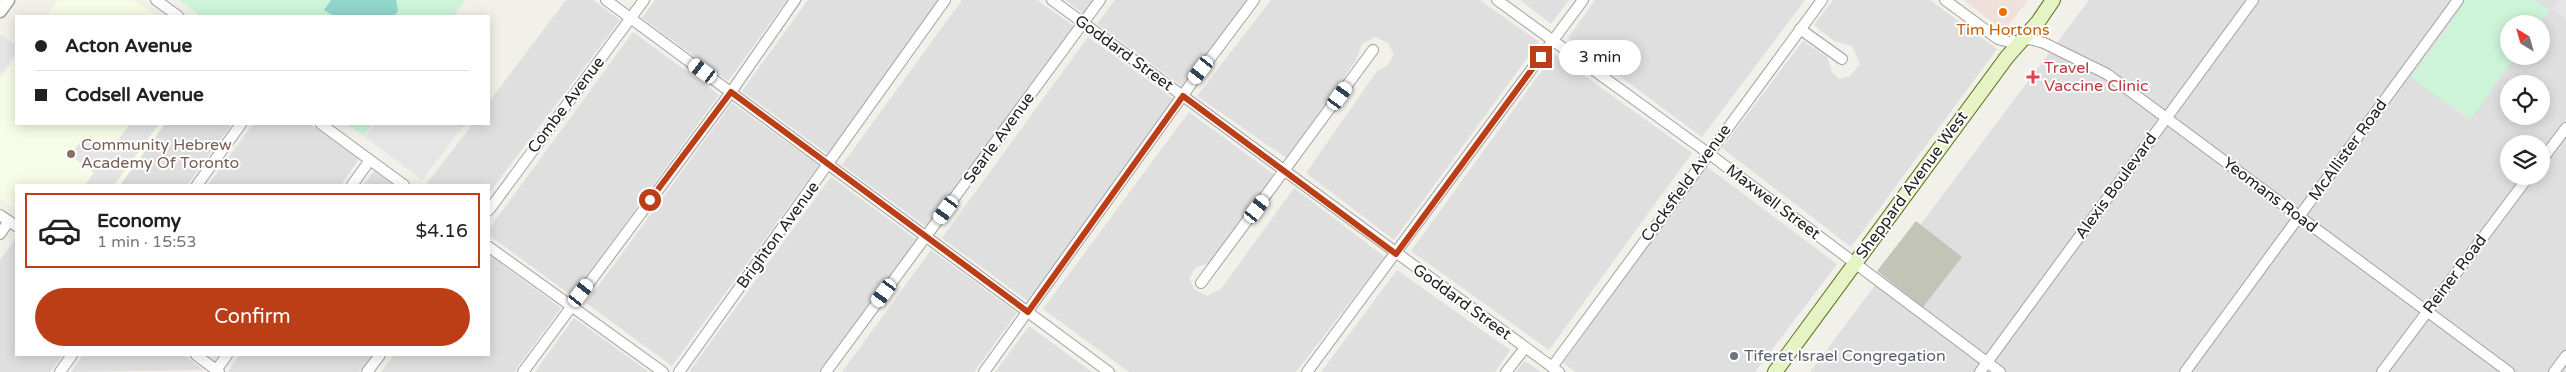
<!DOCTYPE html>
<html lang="en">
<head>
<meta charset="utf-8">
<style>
	body { margin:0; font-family:"Varela Round",sans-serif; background:#f2f2f2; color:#222; height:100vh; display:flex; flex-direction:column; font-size:19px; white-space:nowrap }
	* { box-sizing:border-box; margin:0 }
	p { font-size:16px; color:#767676 }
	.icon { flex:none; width:28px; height:28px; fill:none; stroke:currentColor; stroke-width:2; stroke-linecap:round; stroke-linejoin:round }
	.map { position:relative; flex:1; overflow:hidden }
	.side { position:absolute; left:15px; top:184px; width:475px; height:172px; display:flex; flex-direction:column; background:#fff; border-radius:0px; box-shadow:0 2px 12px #0003 }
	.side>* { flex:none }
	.banner { position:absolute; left:15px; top:15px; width:475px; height:110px; border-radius:0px; box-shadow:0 2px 12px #0003; display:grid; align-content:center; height:110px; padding:0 20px; background:#fff }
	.needle { width:32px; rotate:323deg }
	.buttons { position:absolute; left:2500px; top:15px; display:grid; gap:10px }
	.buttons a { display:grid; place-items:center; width:50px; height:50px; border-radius:50%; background:#fff; box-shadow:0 2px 12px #0003; font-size:25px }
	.end { position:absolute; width:22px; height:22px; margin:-11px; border:6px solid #bc3e17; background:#fff; box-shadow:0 0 0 2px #fff }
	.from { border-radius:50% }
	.bubble { position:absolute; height:35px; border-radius:18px; background:#fff; box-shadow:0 2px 12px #0003; font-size:16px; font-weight:600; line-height:35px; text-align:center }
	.car { position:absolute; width:15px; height:30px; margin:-15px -8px; border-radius:6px; box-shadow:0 0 4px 1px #0007; background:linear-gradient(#fff 24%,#345 0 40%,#fff 0 76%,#345 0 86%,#fff 0) }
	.banner b { display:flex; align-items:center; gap:18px; height:48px; font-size:19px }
	.banner b+b { border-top:1px solid #e0e0e0 }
	.banner i { width:12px; height:12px; background:#222 }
	ul { padding:9px 0 0; list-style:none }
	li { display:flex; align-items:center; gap:15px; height:75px; margin:0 10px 8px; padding:0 10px; border:2px solid #e0e0e0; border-radius:0px }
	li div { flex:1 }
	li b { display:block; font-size:19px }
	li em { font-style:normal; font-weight:600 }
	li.current { border-color:#bc3e17 }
	li>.icon { width:45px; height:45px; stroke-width:1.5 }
	.cta { display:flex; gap:10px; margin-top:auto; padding:10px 20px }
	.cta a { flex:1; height:58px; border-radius:30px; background:#bc3e17; color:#fff; font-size:20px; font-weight:600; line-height:58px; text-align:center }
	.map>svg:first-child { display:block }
	.residential { fill:#dfdfdf; fill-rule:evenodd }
	.commercial { fill:#efe0db }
	.education { fill:#f7fce7 }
	.construction { fill:#c1c4b6 }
	.park { fill:#cdf4d9 }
	.pitch { fill:#91d6cb }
	.parking { fill:#e5e5e5 }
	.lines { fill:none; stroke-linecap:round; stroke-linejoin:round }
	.minor-casing { stroke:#a2a2a2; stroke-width:12 }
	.tertiary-casing { stroke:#a2a2a2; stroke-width:15 }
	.secondary-casing { stroke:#4f6f12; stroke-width:16 }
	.minor { stroke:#fff; stroke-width:10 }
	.tertiary { stroke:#fff; stroke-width:12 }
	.secondary { stroke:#e6f3c5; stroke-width:14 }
	.route { stroke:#bc3e17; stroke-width:6 }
	.food-dot { fill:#e8710a; stroke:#fff; stroke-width:2 }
	.health-dot { fill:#e0444e; stroke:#fff; stroke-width:2 }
	.education-dot { fill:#8d6e63; stroke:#fff; stroke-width:2 }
	.worship-dot { fill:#6b7280; stroke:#fff; stroke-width:2 }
	.labels { text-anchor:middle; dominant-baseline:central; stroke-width:4; stroke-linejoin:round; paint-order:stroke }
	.food-label { font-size:16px; fill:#c56008; stroke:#fff }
	.street-label { font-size:16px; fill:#212121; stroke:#fff }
	.health-label { font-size:16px; fill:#be3a42; stroke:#fff; text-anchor:start }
	.education-label { font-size:16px; fill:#785e54; stroke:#fff; text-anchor:start }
	.worship-label { font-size:16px; fill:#5b616d; stroke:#fff; text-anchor:start }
</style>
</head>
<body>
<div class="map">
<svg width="2566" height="372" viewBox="0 0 2566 372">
	<rect width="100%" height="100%" fill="#f1f0e9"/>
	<g class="residential">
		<path d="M566 0H593L620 20 489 193V185H430L427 183 473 124H489V102Z"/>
		<path d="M655 0H787L728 81 642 18Z"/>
		<path d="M808 0H940L828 154 742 91Z"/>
		<path d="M962 0H1037L1075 27 928 228 842 165Z"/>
		<path d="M1065 0H1094L1084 14Z"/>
		<path d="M1115 0H1247L1183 87 1097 24Z"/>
		<path d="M1271 0H1480L1539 42 1394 240 1306 173 1377 71 1387 66 1394 55 1388 43 1375 37 1362 44 1356 60 1288 159 1197 96Z"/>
		<path d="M1520 0H1569L1551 24Z"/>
		<path d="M1595 0H1805L1702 137 1568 38Z"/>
		<path d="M1833 0H1930L1997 49 1851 247 1722 148 1803 41 1827 57 1832 72 1839 79 1850 76 1860 64 1852 46 1834 41 1814 25Z"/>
		<path d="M2089 0H2566V372H1810ZM2509 24H2541V56H2509ZM2509 84H2541V116H2509ZM2509 144H2541V176H2509Z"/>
		<path d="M633 32 719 95 572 296 489 235V229Z"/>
		<path d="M1088 37 1175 100 1028 301 942 238Z"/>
		<path d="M1554 54 1692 153 1549 350 1411 251Z"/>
		<path d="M732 103 819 165 672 366 586 303Z"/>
		<path d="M1189 112 1276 176 1208 264 1196 267 1189 278 1194 289 1207 296 1221 289 1294 188 1385 257 1296 372H1129L1043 309Z"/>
		<path d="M165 124H232L187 185H120Z"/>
		<path d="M253 124H310L359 159 341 185H208Z"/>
		<path d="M1706 166 1837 264 1755 372H1576L1563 363Z"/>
		<path d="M374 171 394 185H364Z"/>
		<path d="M831 177 917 240 821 372H689Z"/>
		<path d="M16 238V355H63L50 372H0V260Z"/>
		<path d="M931 250 1017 313 974 372H842Z"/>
		<path d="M489 255 561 308 514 372H381L394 355H489Z"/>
		<path d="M1397 270 1510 350 1495 372H1321Z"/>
		<path d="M574 318 649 372H535Z"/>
		<path d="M1029 326 1092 372H995Z"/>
		<path d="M83 355H183L204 370 71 372Z"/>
		<path d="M239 355H372L359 372H228Z"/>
		<path d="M1525 361 1541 372H1515Z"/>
	</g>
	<path class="commercial" d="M1963 0H2028L2004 31Z"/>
	<g class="education">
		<path d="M58 0H133L156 16H46Z"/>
		<path d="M16 57V124H165L120 185H16V211L0 199V79Z"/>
	</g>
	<path class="construction" d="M1916 221 1962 257 1923 307 1877 271Z"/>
	<g class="park">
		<path d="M179 0H465L453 16H201Z"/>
		<path d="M2467 0H2535L2549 10 2540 24H2509V56H2516L2470 120 2411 77Z"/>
		<path d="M347 124H373L364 136Z"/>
	</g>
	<path class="pitch" d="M331 0H396L398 11 394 16H334L324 10Z"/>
	<g class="parking">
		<path d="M2559 0H2566V19L2552 9Z"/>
		<path d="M0 34 16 46V53L0 75Z"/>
		<path d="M130 124H159L114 185H85L94 173 70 155 85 136 108 153Z"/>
		<path d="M375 124H465L422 180 365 137Z"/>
	</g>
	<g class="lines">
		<g class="minor-casing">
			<g id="minor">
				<path d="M156 0 178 16"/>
				<path d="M606 0 1109 372"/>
				<path d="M1052 0 1559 372"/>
				<path d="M1497 0 1708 153 2000 372"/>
				<path d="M1945 0 1998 39 2009 42 2030 39 2044 43 2107 74 2509 372"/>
				<path d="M1800 29 1842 59"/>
				<path d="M321 124 404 185"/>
				<path d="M2541 161 2566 128"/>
				<path d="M197 185 241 124"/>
				<path d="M352 185 370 160"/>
				<path d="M489 210 644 0"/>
				<path d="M0 215 16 226"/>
				<path d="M0 234 9 221"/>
				<path d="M489 247 663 372"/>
				<path d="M1201 283 1373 50"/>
				<path d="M196 355 219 372"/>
				<path d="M1552 367 1822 0"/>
				<path d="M60 372 72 355"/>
				<path d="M215 372 227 355"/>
				<path d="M367 372 380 355"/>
				<path d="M523 372 731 92 795 0"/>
				<path d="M679 372 945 0"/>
				<path d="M826 372 1100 0"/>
				<path d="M984 372 1191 84 1254 0"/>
				<path d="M1307 372 1583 0"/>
				<path d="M1506 372 1525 348"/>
				<path d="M1980 372 2253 0"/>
				<path d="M2185 372 2458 0"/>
				<path d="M2382 372 2529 176"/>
				<path d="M2554 372 2566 356"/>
			</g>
		</g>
		<g class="tertiary-casing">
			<path id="tertiary" d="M0 11 8 0"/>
		</g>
		<g class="secondary-casing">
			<path id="secondary" d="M1775 372 2007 57 2038 22 2053 0"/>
		</g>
		<use href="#minor" class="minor"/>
		<use href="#tertiary" class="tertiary"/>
		<use href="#secondary" class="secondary"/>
	</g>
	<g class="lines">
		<path class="route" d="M650 200 731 92 1028 312 1183 96 1396 254 1541 57"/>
	</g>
	<circle class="food-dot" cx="2003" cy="12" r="5"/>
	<path class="health-dot" d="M2030.5 69.5h5v5h5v5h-5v5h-5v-5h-5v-5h5z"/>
	<circle class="education-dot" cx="71" cy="154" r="5"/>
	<circle class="worship-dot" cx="1734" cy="356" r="5"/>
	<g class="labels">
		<g class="food-label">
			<text x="2003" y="30">Tim Hortons</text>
		</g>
		<g class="street-label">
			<text transform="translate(1124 53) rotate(36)">Goddard Street</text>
			<text transform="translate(566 105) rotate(-53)">Combe Avenue</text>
			<text transform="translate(999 138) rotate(-54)">Searle Avenue</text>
			<text transform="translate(2348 150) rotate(-54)">McAllister Road</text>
			<text transform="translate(1686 183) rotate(-54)">Cocksfield Avenue</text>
			<text transform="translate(1912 185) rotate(-54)">Sheppard Avenue West</text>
			<text transform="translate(2116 186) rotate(-54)">Alexis Boulevard</text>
			<text transform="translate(2270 195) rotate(37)">Yeomans Road</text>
			<text transform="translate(1773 202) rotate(37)">Maxwell Street</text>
			<text transform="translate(778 235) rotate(-54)">Brighton Avenue</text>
			<text transform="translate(2455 274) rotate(-53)">Reiner Road</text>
			<text transform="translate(1462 302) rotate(36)">Goddard Street</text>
		</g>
		<g class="health-label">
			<text x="2044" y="68">Travel<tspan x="2044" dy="18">Vaccine Clinic</tspan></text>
		</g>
		<g class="education-label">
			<text x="81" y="145">Community Hebrew<tspan x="81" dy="18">Academy Of Toronto</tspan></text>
		</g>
		<g class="worship-label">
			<text x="1744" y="356">Tiferet Israel Congregation</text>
		</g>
	</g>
</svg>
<div class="buttons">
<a><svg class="needle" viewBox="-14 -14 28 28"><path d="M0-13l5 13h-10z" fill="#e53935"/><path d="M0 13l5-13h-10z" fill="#767676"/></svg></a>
<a><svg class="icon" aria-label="locate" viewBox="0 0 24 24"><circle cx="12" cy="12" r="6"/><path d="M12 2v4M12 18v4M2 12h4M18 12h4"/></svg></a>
<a><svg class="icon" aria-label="layers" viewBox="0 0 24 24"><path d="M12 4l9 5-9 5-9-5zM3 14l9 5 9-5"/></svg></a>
</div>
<i class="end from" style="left:650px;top:200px"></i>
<i class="end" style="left:1541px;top:57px"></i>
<div class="bubble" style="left:1559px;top:40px;width:82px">3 min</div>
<i class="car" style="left:1201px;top:70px;rotate:217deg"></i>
<i class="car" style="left:703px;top:71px;rotate:306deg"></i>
<i class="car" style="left:1340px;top:96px;rotate:36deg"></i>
<i class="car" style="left:1257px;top:209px;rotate:37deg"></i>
<i class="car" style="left:946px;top:210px;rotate:216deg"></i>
<i class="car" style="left:581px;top:293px;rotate:37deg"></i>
<i class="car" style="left:884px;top:293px;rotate:216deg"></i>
<div class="banner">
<b><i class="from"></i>Acton Avenue</b>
<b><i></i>Codsell Avenue</b>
</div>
<section class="side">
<ul>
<li class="current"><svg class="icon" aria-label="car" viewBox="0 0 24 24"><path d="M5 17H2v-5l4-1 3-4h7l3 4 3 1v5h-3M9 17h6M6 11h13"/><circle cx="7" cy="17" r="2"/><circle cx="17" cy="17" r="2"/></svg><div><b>Economy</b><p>1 min · 15:53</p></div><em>$4.16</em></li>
</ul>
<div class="cta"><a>Confirm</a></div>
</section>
</div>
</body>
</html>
